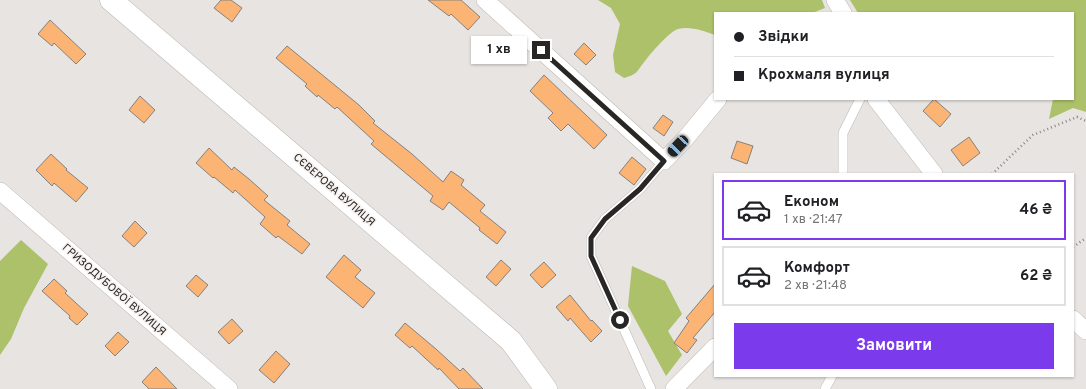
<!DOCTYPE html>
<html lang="uk">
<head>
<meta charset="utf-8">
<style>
	body { margin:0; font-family:Overpass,sans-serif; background:#f2f2f2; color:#202124; height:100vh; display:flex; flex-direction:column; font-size:15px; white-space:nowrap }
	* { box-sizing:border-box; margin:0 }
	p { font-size:13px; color:#757577 }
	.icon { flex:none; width:22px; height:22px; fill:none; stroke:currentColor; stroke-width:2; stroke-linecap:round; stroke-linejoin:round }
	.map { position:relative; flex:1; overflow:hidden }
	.panel { position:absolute; left:714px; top:173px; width:360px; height:204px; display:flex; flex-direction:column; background:#fff; border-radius:0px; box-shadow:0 1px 3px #0004 }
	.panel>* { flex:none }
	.hud { position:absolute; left:714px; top:12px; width:360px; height:88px; border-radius:0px; box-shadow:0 1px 3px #0004; display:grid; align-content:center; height:88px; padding:0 20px; background:#fff }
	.end { position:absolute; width:18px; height:18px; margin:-9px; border:5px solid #292726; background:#fff; box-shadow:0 0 0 2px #fff }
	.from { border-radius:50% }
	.bubble { position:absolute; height:28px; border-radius:0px; background:#fff; box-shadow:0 1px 3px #0004; font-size:13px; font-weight:700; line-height:28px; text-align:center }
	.car { position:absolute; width:12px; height:24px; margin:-12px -6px; border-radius:5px; box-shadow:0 0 3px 1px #0007; background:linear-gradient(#222 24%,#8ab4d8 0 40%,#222 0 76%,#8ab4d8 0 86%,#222 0) }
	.hud b { display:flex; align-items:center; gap:14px; height:38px; font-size:15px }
	.hud b+b { border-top:1px solid #e0e0e0 }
	.hud i { width:10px; height:10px; background:#202124 }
	ul { padding:7px 0 0; list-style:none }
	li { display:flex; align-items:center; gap:12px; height:60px; margin:0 8px 6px; padding:0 12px; border:2px solid #e0e0e0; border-radius:0px }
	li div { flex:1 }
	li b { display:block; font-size:15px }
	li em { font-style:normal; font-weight:700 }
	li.selected { border-color:#7c3aed }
	li>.icon { width:36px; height:36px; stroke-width:1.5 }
	.primary-button { display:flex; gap:8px; margin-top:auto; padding:8px 20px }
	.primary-button a { flex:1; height:46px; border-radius:0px; background:#7c3aed; color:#fff; font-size:16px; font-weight:700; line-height:46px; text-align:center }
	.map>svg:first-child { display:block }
	.forest { fill:#acc169 }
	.building { fill:#fbb473; stroke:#85817f }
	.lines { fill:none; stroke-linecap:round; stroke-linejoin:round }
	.lane-casing { stroke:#bbb8b5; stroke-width:10 }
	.street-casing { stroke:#bbb8b5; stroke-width:18 }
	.secondary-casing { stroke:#bbb8b5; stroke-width:23 }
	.path { stroke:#878482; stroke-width:2.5; stroke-dasharray:1 3; stroke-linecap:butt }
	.lane { stroke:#fff; stroke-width:9 }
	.street { stroke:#fff; stroke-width:17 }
	.secondary { stroke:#fff; stroke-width:22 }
	.route { stroke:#292726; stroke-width:5 }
	.labels { text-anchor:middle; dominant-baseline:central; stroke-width:3; stroke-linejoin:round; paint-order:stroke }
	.street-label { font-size:11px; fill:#292726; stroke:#f5f1ee }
</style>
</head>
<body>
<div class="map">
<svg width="1086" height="389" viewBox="0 0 1086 389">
	<rect width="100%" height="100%" fill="#e8e4e1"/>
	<g class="forest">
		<path d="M598 0H822L825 8 812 13H715V35C703 31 691 26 678 29 671 30 650 54 645 61 636 72 638 74 624 78L615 72 613 55 620 24 611 8Z"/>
		<path d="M850 0H1086V112L1073 108 1049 119 1053 99H1073V13H858Z"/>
		<path d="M21 240 48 264 24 308 11 339 0 355V261Z"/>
		<path d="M632 266 665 281 682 314 668 331 682 355 666 376 628 306Z"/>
	</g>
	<g class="building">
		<path d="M221 0H231L242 8 232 22 214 8Z"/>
		<path d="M428 0H461L480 17 468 30 451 14 449 16Z"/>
		<path d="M50 20 86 54 76 64 54 43 52 46 38 34Z"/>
		<path d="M504 37 513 46 501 58 492 48Z"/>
		<path d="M584 43 596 55 586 65 574 54Z"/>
		<path d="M287 46 359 105 375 121 373 123 412 154 443 182 451 171 464 180 461 185 485 205 480 211 506 232 497 244 479 230 480 228 449 202 443 210 430 201 433 196 371 144 374 141 337 107 335 109 318 95 317 97 305 86 307 84 276 58Z"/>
		<path d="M544 75 607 135 594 149 568 124 561 131 548 118 553 113 530 91Z"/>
		<path d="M140 96 155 110 144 123 129 110Z"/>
		<path d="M934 99 951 114 940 127 923 111Z"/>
		<path d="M663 115 673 122 664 136 653 128Z"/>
		<path d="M969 137 980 153 963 166 951 150Z"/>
		<path d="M737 141 753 146 747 164 731 158Z"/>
		<path d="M209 148 232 170 234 167 249 179 268 196 264 200 290 221 287 225 310 244 302 254 278 236 276 238 260 224 265 217 235 190 233 193 214 177 213 178 196 163Z"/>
		<path d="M51 154 67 169 66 170 88 188 76 202 54 183 52 186 36 170Z"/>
		<path d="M632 157 646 169 634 185 619 173Z"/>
		<path d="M135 221 147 233 134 247 122 236Z"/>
		<path d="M344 255 361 270 355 277 375 293 363 308 326 277Z"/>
		<path d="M501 260 511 269 496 286 486 277Z"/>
		<path d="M544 262 556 275 542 288 530 275Z"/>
		<path d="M196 275 208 285 198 297 186 286Z"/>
		<path d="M54 279 67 291 65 293 88 314 77 325 69 318 70 316 42 291Z"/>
		<path d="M715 284V312L693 338 697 340 687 353 674 343 689 321 686 318Z"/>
		<path d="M570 295 591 321 592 320 602 331 591 342 570 318 568 321 556 307Z"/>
		<path d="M232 319 243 331 229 344 218 332Z"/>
		<path d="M405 323 436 349 460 371 463 368 483 389H459L439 368 438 370 412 346 410 348 395 335Z"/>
		<path d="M118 332 129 342 115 356 105 346Z"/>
		<path d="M276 351 290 364 274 383 259 370Z"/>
		<path d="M156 367 177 389H149L142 382Z"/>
	</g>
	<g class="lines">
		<g class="lane-casing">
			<g id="lane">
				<path d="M843 174V133L860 99"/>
				<path d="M651 389 591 256V238L605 219 640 189 664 161"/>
				<path d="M825 389 832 376"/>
			</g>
		</g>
		<g class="street-casing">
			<g id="street">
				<path d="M485 0 664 161 686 138 718 99"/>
				<path d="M835 0 843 13"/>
				<path d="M876 99 934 174"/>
				<path d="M0 191 229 389"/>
				<path d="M1073 319 1086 331"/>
				<path d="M674 389 715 347"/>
			</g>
		</g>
		<g class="secondary-casing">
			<path id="secondary" d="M111 0 511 341 546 389"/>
		</g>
		<g class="path">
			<path d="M992 174 1033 135 1077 117 1086 121"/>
			<path d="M1073 247 1086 238"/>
		</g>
		<use href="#lane" class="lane"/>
		<use href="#street" class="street"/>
		<use href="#secondary" class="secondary"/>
	</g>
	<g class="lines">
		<path class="route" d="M541 50 664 161 640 189 605 219 591 238V256L620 320"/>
	</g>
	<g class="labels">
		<g class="street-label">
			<text transform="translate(334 190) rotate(41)">СЄВЕРОВА ВУЛИЦЯ</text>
			<text transform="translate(114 290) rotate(41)">ГРИЗОДУБОВОЇ ВУЛИЦЯ</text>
		</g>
	</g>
</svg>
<i class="end from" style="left:620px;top:320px"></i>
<i class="end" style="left:541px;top:50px"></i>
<div class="bubble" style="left:471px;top:36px;width:56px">1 хв</div>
<i class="car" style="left:678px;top:146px;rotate:223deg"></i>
<div class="hud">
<b><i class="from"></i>Звідки</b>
<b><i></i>Крохмаля вулиця</b>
</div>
<section class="panel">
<ul>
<li class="selected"><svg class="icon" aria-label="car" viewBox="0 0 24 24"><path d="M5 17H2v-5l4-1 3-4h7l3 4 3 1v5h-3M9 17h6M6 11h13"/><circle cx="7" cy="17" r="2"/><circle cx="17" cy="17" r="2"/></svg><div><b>Економ</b><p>1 хв · 21:47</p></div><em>46 ₴</em></li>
<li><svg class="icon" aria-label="car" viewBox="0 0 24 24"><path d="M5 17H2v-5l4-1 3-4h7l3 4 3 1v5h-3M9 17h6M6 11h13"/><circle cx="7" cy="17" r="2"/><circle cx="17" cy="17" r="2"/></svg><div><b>Комфорт</b><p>2 хв · 21:48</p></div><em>62 ₴</em></li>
</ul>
<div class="primary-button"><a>Замовити</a></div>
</section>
</div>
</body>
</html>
